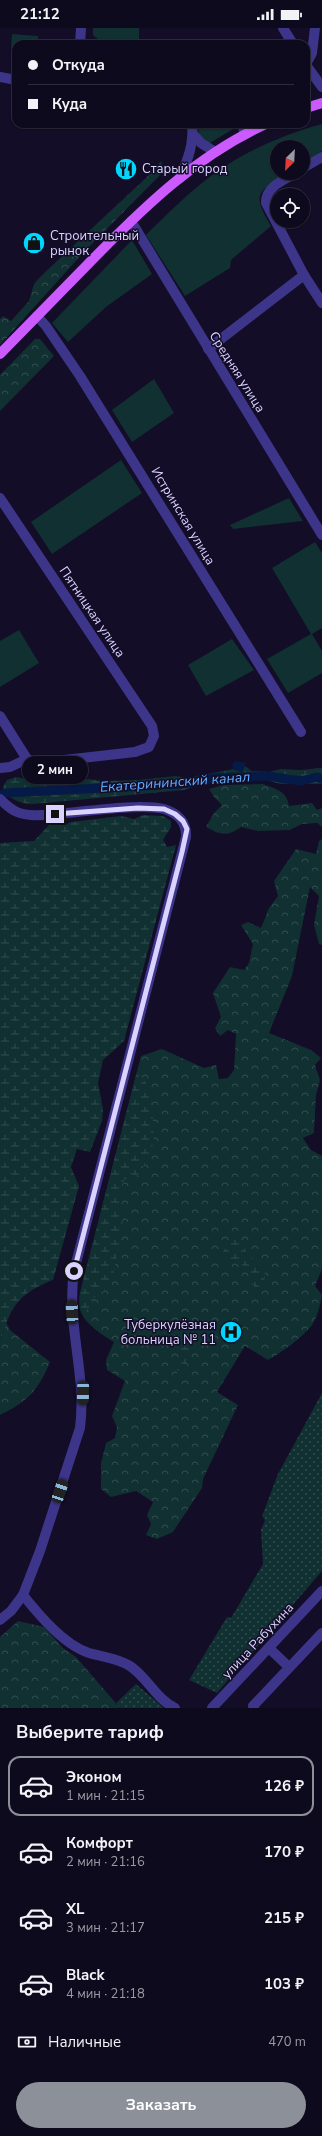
<!DOCTYPE html>
<html lang="ru">
<head>
<meta charset="utf-8">
<style>
	body { margin:0; font-family:"Nunito Sans",sans-serif; background:#171326; color:#f1f3f6; height:100vh; display:flex; flex-direction:column; font-size:15px; white-space:nowrap }
	* { box-sizing:border-box; margin:0 }
	p { font-size:13px; color:#9b9aa4 }
	.icon { flex:none; width:22px; height:22px; fill:none; stroke:currentColor; stroke-width:2; stroke-linecap:round; stroke-linejoin:round }
	.map { position:relative; height:1680px; overflow:hidden }
	.panel { display:flex; flex-direction:column; background:#0e0a1d; flex:1 }
	.panel>* { flex:none }
	.banner { position:absolute; left:12px; top:12px; width:298px; height:88px; border-radius:12px; box-shadow:0 1px 3px #0004,0 0 0 1px #2e2b3b; display:grid; align-content:center; height:88px; padding:0 16px; background:#0e0a1d }
	.needle { width:26px; rotate:204deg }
	.buttons { position:absolute; left:270px; top:112px; display:grid; gap:8px }
	.buttons a { display:grid; place-items:center; width:40px; height:40px; border-radius:50%; background:#0e0a1d; box-shadow:0 1px 3px #0004,0 0 0 1px #2e2b3b; font-size:20px }
	.end { position:absolute; width:18px; height:18px; margin:-9px; border:5px solid #dad3ff; background:#111; box-shadow:0 0 0 2px #111 }
	.from { border-radius:50% }
	.bubble { position:absolute; height:28px; border-radius:14px; background:#0e0a1d; box-shadow:0 1px 3px #0004,0 0 0 1px #2e2b3b; font-size:13px; font-weight:700; line-height:28px; text-align:center }
	.car { position:absolute; width:12px; height:24px; margin:-12px -6px; border-radius:5px; box-shadow:0 0 3px 1px #0007; background:linear-gradient(#222 24%,#8ab4d8 0 40%,#222 0 76%,#8ab4d8 0 86%,#222 0) }
	.banner b { display:flex; align-items:center; gap:14px; height:38px; font-size:15px }
	.banner b+b { border-top:1px solid #2e2b3b }
	.banner i { width:10px; height:10px; background:#f1f3f6 }
	ul { padding:0; list-style:none }
	li { display:flex; align-items:center; gap:12px; height:60px; margin:0 8px 6px; padding:0 8px; border:2px solid transparent; border-radius:12px }
	li div { flex:1 }
	li b { display:block; font-size:15px }
	li em { font-style:normal; font-weight:700 }
	li.active { border-color:#8c9099 }
	li>.icon { width:36px; height:36px; stroke-width:1.5 }
	h2 { padding:0 16px; font-size:18px; line-height:48px }
	.pay { display:flex; align-items:center; gap:10px; height:44px; padding:0 16px; font-size:15px }
	.pay p { margin-inline-start:auto }
	.button { display:flex; gap:8px; margin-top:auto; padding:8px 16px }
	.button a { flex:1; height:46px; border-radius:24px; background:#8c9099; color:#fff; font-size:16px; font-weight:700; line-height:46px; text-align:center }
	.status { display:flex; justify-content:space-between; align-items:center; height:28px; padding:0 20px; background:#0e0a1d; direction:ltr }
	.status svg { height:11px; fill:currentColor }
	.map>svg:first-child { display:block }
	.grass { fill:#103031 }
	.forest { fill:url(#forest-crowns) }
	.wetland { fill:url(#wetland-marsh) }
	.park { fill:url(#park-dots) }
	.water { fill:url(#water-ripples) }
	.lines { fill:none; stroke-linecap:round; stroke-linejoin:round }
	.canal { stroke:#061a47; stroke-width:9 }
	.minor { stroke:#3d3589; stroke-width:10 }
	.tertiary { stroke:#3d3589; stroke-width:10 }
	.primary { stroke:#cb5aff; stroke-width:10 }
	.route { stroke:#dad3ff; stroke-width:5 }
	.labels { text-anchor:middle; dominant-baseline:central; stroke-width:3; stroke-linejoin:round; paint-order:stroke }
	.poi-label { font-size:13px; fill:#dad3ff; stroke:#130d27; text-anchor:start }
	.street-label { font-size:13px; fill:#dad3ff; stroke:#130d27 }
	.water-label { font-size:14px; font-style:italic; fill:#61adff; stroke:#130d27 }
</style>
</head>
<body>
<div class="status"><b>21:12</b><svg viewBox="0 0 49 12"><path d="M0 12V9h3v3zM5 12V6h3v6zM10 12V3h3v9zM15 12V0h3v12zM26 1h20v11H26zM47 4h2v5h-2z"/></svg></div>
<div class="map">
<svg width="322" height="1680" viewBox="0 0 322 1680">
	<defs>
		<pattern id="forest-crowns" width="20" height="18" patternUnits="userSpaceOnUse"><rect width="20" height="18" fill="#103031"/><path d="M2 6a3 3 0 1 1 6 0M12 15a3 3 0 1 1 6 0" fill="none" stroke="#324d50"/></pattern>
		<pattern id="wetland-marsh" width="20" height="14" patternUnits="userSpaceOnUse"><rect width="20" height="14" fill="#103031"/><path d="M1 5h8M5 5V1M11 12h8M15 12V8" fill="none" stroke="#324d50"/></pattern>
		<pattern id="park-dots" width="8" height="8" patternUnits="userSpaceOnUse"><rect width="8" height="8" fill="#103031"/><path d="M2 2h.1M6 6h.1" fill="none" stroke="#324d50" stroke-width="1.8" stroke-linecap="round"/></pattern>
		<pattern id="water-ripples" width="26" height="14" patternUnits="userSpaceOnUse"><rect width="26" height="14" fill="#061a47"/><path d="M2 4q2-2 4 0t4 0M15 11q2-2 4 0t4 0" fill="none" stroke="#2a3a63"/></pattern>
	</defs>
	<rect width="100%" height="100%" fill="#130d27"/>
	<g class="grass">
		<path d="M93 0H139V13L99 12 93 7Z"/>
		<path d="M12 6 38 8V16H16V21L11 20Z"/>
		<path d="M197 96H234L233 101 210 115 200 109Z"/>
		<path d="M322 96V123L303 135V119H277V145H287C258 164 251 165 271 198L231 232 230 240 185 268 146 207C166 187 185 168 207 151 238 126 284 106 322 96Z"/>
		<path d="M132 212 152 246 106 279 68 314 52 295Z"/>
		<path d="M154 351 174 385 132 414 112 382Z"/>
		<path d="M121 432 142 465 52 526 31 494Z"/>
		<path d="M289 470 303 493 233 501 230 497Z"/>
		<path d="M315 514 322 525V600L312 606 322 623V645L288 665 267 631 311 606 272 540Z"/>
		<path d="M19 602 39 635 0 659V613Z"/>
		<path d="M232 611 254 642 206 668 188 637Z"/>
	</g>
	<g class="forest">
		<path d="M161 133 164 143 83 225 0 317V291L3 288 11 293 29 273 34 256 42 247 148 148Z"/>
		<path d="M35 311H40L54 328 0 383V347Z"/>
		<path d="M263 756C276 761 287 763 289 778L312 775 317 782 322 780V799L317 795 302 796 290 802 258 803 241 799C227 809 221 807 206 799L214 785 222 777 214 769 209 761 224 757Z"/>
		<path d="M322 811V917L319 916 314 897 319 868 310 859 292 948 269 1005 311 1022 321 1030 315 1037 320 1052 316 1067 314 1105 303 1110 311 1122 322 1128V1241L315 1258 322 1267C320 1277 318 1288 312 1297 303 1309 281 1325 268 1332L245 1318 217 1364 238 1377 203 1451 202 1460 173 1504 157 1511 146 1507 151 1496 147 1487 153 1474 136 1463 111 1469 101 1461V1435L106 1415 115 1410 117 1399 112 1388 125 1353 107 1342 106 1332 114 1314C101 1306 78 1292 79 1274 79 1266 82 1257 84 1249L141 1028 162 1021 204 1040 216 1037 219 1051 228 1050 234 1042 236 1006 228 1002 220 1008 215 1000 221 989 213 965 230 939 244 942 249 935 253 916 241 897 248 894 261 900 269 880 278 868 274 853 296 821 316 826 319 813Z"/>
		<path d="M6 1294 10 1302 50 1334C38 1363 28 1373 0 1387V1314Z"/>
		<path d="M18 1593 44 1599 63 1620 76 1629 120 1680H0V1609Z"/>
	</g>
	<g class="wetland">
		<path d="M245 738 252 743 269 744 281 741 300 742 322 740V756H280L263 751H225L209 753 184 762 33 776C22 776 13 772 4 765L3 758 7 752 16 749 47 755 89 751 101 753 138 752 176 748 187 750 233 741 242 744Z"/>
		<path d="M143 787 163 788 171 793V799L163 812 167 819 176 817 124 1013 103 1032 98 1055 103 1081 102 1093 90 1124 77 1121 71 1139 79 1158 53 1252C18 1266 11 1278 0 1314V815L34 813 49 797H64L71 794 121 788 134 791Z"/>
		<path d="M137 1043 146 1055 152 1071 154 1114 148 1131 137 1148 124 1152 119 1166 123 1198 112 1253 103 1264 96 1267 91 1278 82 1286 79 1276 84 1249Z"/>
		<path d="M233 1210 241 1212 248 1228 257 1233 265 1241 264 1255 259 1266 250 1252 247 1240 236 1233H222V1225Z"/>
		<path d="M188 1295C191 1314 191 1333 177 1348L178 1331Z"/>
	</g>
	<g class="park">
		<path d="M322 1365V1543L217 1665 189 1652 227 1589 231 1590 263 1536 261 1502 265 1492 262 1488 278 1446Z"/>
		<path d="M136 1656 164 1680H120L116 1675Z"/>
	</g>
	<path class="water" d="M235 733 246 735 242 744 233 741 232 737Z"/>
	<g class="lines">
		<path class="canal" d="M4 765 183 756 213 750 267 748 301 753 317 749 322 751"/>
		<g class="minor">
			<path d="M283 0 293 16"/>
			<path d="M80 16 81 0"/>
			<path d="M306 36 312 25 315 0"/>
			<path d="M306 37 322 59"/>
			<path d="M303 140 322 129"/>
			<path d="M296 145C284 152 265 159 266 175L304 247 322 275"/>
			<path d="M131 193 322 507"/>
			<path d="M37 288 46 298 80 348 301 704"/>
			<path d="M208 321 304 247"/>
			<path d="M0 470 152 698 154 708 149 719 135 724 38 735 27 731 10 739 0 740"/>
			<path d="M0 688 27 731"/>
			<path d="M0 771C5 776 10 781 17 784 29 789 44 787 56 786 83 784 140 775 164 781 178 785 187 795 186 809L74 1243C66 1297 87 1345 80 1400L40 1523 23 1567 11 1583 0 1592"/>
			<path d="M23 1567C39 1587 64 1617 89 1625 103 1629 118 1630 130 1638 148 1650 155 1670 175 1680"/>
			<path d="M269 1620 289 1639"/>
			<path d="M212 1680 322 1563"/>
			<path d="M254 1680 253 1678 322 1605"/>
		</g>
		<g class="tertiary">
			<path d="M0 49 16 52"/>
			<path d="M242 96 245 106"/>
			<path d="M194 107 201 115 215 124"/>
			<path d="M180 150C188 131 194 116 192 96"/>
		</g>
		<g class="primary">
			<path d="M306 80 322 75"/>
			<path d="M0 326C30 295 61 264 91 233 143 180 197 127 266 96"/>
		</g>
	</g>
	<g class="lines">
		<path class="route" d="M55 786 138 780 164 781 175 786 183 793 187 801 182 824 74 1243"/>
	</g>
	<defs>
		<g id="restaurant-disc" transform="scale(1.15)"><circle r="9.5" fill="#00d6fe" stroke="#130d27"/><path d="M-5-6h1v4h1v-4h1v4h1v-4h1v5L-1.5 .5V6h-2V.5L-5-1ZM5-6V6H3V1.5H1.5Q1.5-4 5-6Z" fill="#111"/></g>
		<g id="shop-disc" transform="scale(1.15)"><circle r="9.5" fill="#00d6fe" stroke="#130d27"/><path d="M-5-2.5h2.3a2.7 3.5 0 0 1 5.4 0H5L5.5 6h-11ZM-1.5-2.5h3a1.5 2.3 0 0 0-3 0Z" fill="#111"/></g>
		<g id="hospital-disc" transform="scale(1.15)"><circle r="9.5" fill="#00d6fe" stroke="#130d27"/><path d="M-5-5h3v3.5h4V-5h3V5h-3V1.5h-4V5h-3Z" fill="#111"/></g>
	</defs>
	<g fill-rule="evenodd">
		<use href="#restaurant-disc" x="126" y="141"/>
		<use href="#shop-disc" x="34" y="215"/>
		<use href="#hospital-disc" x="231" y="1304"/>
	</g>
	<g class="labels">
		<g class="poi-label">
			<text x="142" y="141">Старый город</text>
			<text x="50" y="208">Строительный<tspan x="50" dy="15">рынок</tspan></text>
			<text x="216" y="1297" text-anchor="end">Туберкулёзная<tspan x="216" dy="15">больница № 11</tspan></text>
		</g>
		<g class="street-label">
			<text transform="translate(237 344) rotate(58)">Средняя улица</text>
			<text transform="translate(183 488) rotate(59)">Истринская улица</text>
			<text transform="translate(92 584) rotate(56)">Пятницкая улица</text>
			<text transform="translate(258 1613) rotate(-47)">улица Рабухина</text>
		</g>
		<g class="water-label">
			<text transform="translate(175 754) rotate(-4)">Екатерининский канал</text>
		</g>
	</g>
</svg>
<div class="buttons">
<a><svg class="needle" viewBox="-14 -14 28 28"><path d="M0-13l5 13h-10z" fill="#e53935"/><path d="M0 13l5-13h-10z" fill="#9b9aa4"/></svg></a>
<a><svg class="icon" aria-label="locate" viewBox="0 0 24 24"><circle cx="12" cy="12" r="6"/><path d="M12 2v4M12 18v4M2 12h4M18 12h4"/></svg></a>
</div>
<i class="end from" style="left:74px;top:1243px"></i>
<i class="end" style="left:55px;top:786px"></i>
<div class="bubble" style="left:22px;top:728px;width:66px">2 мин</div>
<i class="car" style="left:72px;top:1284px;rotate:357deg"></i>
<i class="car" style="left:83px;top:1365px;rotate:181deg"></i>
<i class="car" style="left:60px;top:1463px;rotate:18deg"></i>
<div class="banner">
<b><i class="from"></i>Откуда</b>
<b><i></i>Куда</b>
</div>
</div>
<section class="panel">
<h2>Выберите тариф</h2>
<ul>
<li class="active"><svg class="icon" aria-label="car" viewBox="0 0 24 24"><path d="M5 17H2v-5l4-1 3-4h7l3 4 3 1v5h-3M9 17h6M6 11h13"/><circle cx="7" cy="17" r="2"/><circle cx="17" cy="17" r="2"/></svg><div><b>Эконом</b><p>1 мин · 21:15</p></div><em>126 ₽</em></li>
<li><svg class="icon" aria-label="car" viewBox="0 0 24 24"><path d="M5 17H2v-5l4-1 3-4h7l3 4 3 1v5h-3M9 17h6M6 11h13"/><circle cx="7" cy="17" r="2"/><circle cx="17" cy="17" r="2"/></svg><div><b>Комфорт</b><p>2 мин · 21:16</p></div><em>170 ₽</em></li>
<li><svg class="icon" aria-label="car" viewBox="0 0 24 24"><path d="M5 17H2v-5l4-1 3-4h7l3 4 3 1v5h-3M9 17h6M6 11h13"/><circle cx="7" cy="17" r="2"/><circle cx="17" cy="17" r="2"/></svg><div><b>XL</b><p>3 мин · 21:17</p></div><em>215 ₽</em></li>
<li><svg class="icon" aria-label="car" viewBox="0 0 24 24"><path d="M5 17H2v-5l4-1 3-4h7l3 4 3 1v5h-3M9 17h6M6 11h13"/><circle cx="7" cy="17" r="2"/><circle cx="17" cy="17" r="2"/></svg><div><b>Black</b><p>4 мин · 21:18</p></div><em>103 ₽</em></li>
</ul>
<div class="pay"><svg class="icon" aria-label="cash" viewBox="0 0 24 24"><path d="M3 7h18v10H3z"/><circle cx="12" cy="12" r="2"/></svg>Наличные<p>470 m</p></div>
<div class="button"><a>Заказать</a></div>
</section>
</body>
</html>
